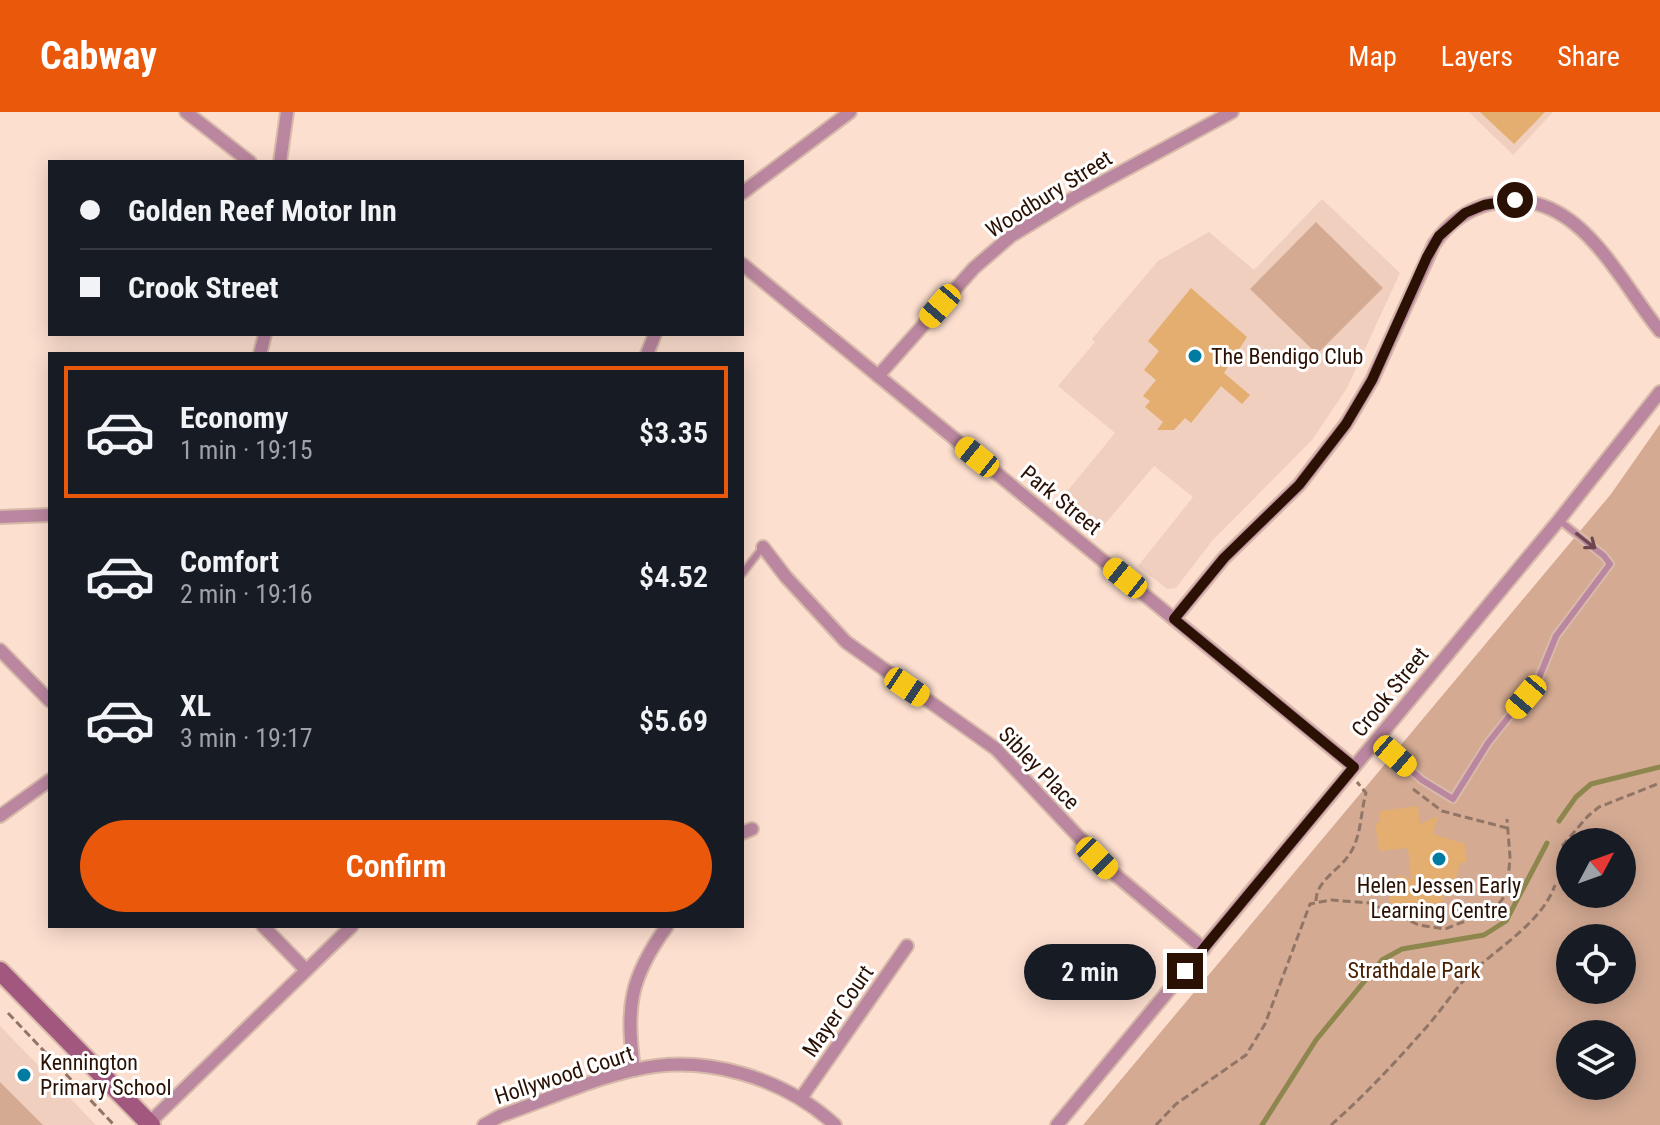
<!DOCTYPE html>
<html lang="en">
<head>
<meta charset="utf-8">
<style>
	body { margin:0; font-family:"Roboto Condensed",sans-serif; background:#20242c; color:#f1f3f6; height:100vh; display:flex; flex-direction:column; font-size:30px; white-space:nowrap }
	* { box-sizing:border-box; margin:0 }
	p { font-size:26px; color:#9ea1a6 }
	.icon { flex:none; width:44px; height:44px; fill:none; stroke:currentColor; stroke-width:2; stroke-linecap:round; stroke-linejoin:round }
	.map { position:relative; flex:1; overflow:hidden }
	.details { position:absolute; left:48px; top:240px; width:696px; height:576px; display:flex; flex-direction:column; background:#171b24; border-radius:0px; box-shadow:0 4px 20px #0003 }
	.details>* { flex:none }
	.banner { position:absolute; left:48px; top:48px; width:696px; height:176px; border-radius:0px; box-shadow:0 4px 20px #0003; display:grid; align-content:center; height:176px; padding:0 32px; background:#171b24 }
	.needle { width:52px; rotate:49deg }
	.fabs { position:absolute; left:1556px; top:716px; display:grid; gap:16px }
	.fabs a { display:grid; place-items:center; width:80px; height:80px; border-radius:50%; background:#171b24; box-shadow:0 4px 20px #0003; font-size:40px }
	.end { position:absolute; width:36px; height:36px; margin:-18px; border:10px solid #2b1103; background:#fff; box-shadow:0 0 0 4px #fff }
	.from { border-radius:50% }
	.bubble { position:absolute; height:56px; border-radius:28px; background:#171b24; box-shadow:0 4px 20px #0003; font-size:26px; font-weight:600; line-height:56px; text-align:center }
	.car { position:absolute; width:24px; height:48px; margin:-24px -12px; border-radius:10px; box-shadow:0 0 6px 2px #0007; background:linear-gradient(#f5c518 24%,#345 0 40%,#f5c518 0 76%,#345 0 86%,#f5c518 0) }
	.banner b { display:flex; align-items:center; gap:28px; height:76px; font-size:30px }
	.banner b+b { border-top:2px solid #363941 }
	.banner i { width:20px; height:20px; background:#f1f3f6 }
	ul { padding:14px 0 0; list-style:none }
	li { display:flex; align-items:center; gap:24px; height:132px; margin:0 16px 12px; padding:0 16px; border:4px solid transparent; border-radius:0px }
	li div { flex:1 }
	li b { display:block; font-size:30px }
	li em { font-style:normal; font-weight:600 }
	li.on { border-color:#ea580c }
	li>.icon { width:72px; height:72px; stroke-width:1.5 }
	.cta { display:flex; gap:16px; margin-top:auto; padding:16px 32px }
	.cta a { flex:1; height:92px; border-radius:48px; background:#ea580c; color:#fff; font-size:32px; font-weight:600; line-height:92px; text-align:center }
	header { display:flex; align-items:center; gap:48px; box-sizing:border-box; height:112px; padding:0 40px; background:#ea580c; color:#fff }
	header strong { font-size:38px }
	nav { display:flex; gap:44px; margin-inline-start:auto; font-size:28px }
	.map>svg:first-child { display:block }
	.built { fill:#f0cfbe }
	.green { fill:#d4aa93; fill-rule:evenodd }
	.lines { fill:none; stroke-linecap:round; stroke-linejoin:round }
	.stream { stroke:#8d864d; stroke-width:5 }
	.building { fill:#e4ae71 }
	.lane-casing { stroke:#d7baaa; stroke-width:10 }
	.street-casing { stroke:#d7baaa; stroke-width:16 }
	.secondary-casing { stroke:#d7baaa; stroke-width:22 }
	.path { stroke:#917566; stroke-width:3; stroke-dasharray:8 4; stroke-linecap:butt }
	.lane { stroke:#bb87a0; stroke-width:6 }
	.street { stroke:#bb87a0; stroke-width:12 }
	.secondary { stroke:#a2587e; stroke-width:18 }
	.oneway { stroke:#6c464a }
	.route { stroke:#2b1103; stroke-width:10 }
	.poi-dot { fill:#007ba2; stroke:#fff; stroke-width:3 }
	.labels { text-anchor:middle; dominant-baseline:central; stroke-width:6; stroke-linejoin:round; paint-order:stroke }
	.street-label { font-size:22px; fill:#2b1103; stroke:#fff }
	.poi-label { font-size:22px; fill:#2b1103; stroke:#fff; text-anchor:start }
	.park-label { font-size:22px; fill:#4b2003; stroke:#fff }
</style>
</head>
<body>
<header>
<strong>Cabway</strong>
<nav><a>Map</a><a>Layers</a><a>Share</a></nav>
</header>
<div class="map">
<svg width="1660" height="1013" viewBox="0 0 1660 1013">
	<rect width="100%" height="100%" fill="#fddfcf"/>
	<g class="built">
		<path d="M1469 0H1553L1513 43Z"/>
		<path d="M1322 87 1400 161 1347 276 1312 328 1212 429 1176 476 1167 477 1138 454 1193 385 1154 354 1098 420 1060 388 1115 321 1058 274 1095 230 1092 227 1158 149 1209 120 1254 158Z"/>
		<path d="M0 914 96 1013H0Z"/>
	</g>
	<g class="green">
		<path d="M1316 110 1383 176 1317 242 1250 177Z"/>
		<path d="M1660 312V1013H1083L1611 382ZM1570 730H1622V782H1570ZM1570 826H1622V878H1570ZM1570 922H1622V974H1570Z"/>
		<path d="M0 970 43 1013H0Z"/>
	</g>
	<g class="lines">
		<g class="stream">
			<path d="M1559 709 1576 685 1591 672 1660 655"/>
			<path d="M1262 1013 1316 928 1382 848 1402 837 1484 823 1506 809 1547 731"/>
		</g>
	</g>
	<g class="building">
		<path d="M1480 0H1545L1514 32Z"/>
		<path d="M1191 176 1247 225 1224 261 1250 283 1242 292 1221 274 1191 311 1185 306 1174 318H1157L1163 310 1145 295 1150 289 1143 284 1156 268 1144 258 1159 239 1148 229Z"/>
		<path d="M1418 694 1420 712 1438 704 1433 722 1465 732 1467 750 1460 751 1451 785 1444 783 1439 805 1390 791V772H1396L1398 763 1411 767 1408 736 1379 739 1375 711H1380V699Z"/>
	</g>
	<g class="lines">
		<g class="lane-casing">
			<g id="lane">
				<path d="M742 462 762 436"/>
				<path d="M1377 629 1422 668 1453 687 1488 631 1538 568 1556 524 1610 452 1604 444 1559 408"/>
			</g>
		</g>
		<g class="street-casing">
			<g id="street">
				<path d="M186 0 250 50"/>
				<path d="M280 50 287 0"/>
				<path d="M742 81 850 0"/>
				<path d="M742 152 1354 655"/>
				<path d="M260 242 265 222"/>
				<path d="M647 242 655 222"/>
				<path d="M878 264 974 156 1011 124 1075 85 1232 0"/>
				<path d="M0 405 50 403"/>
				<path d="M763 435 786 465 846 530 996 637 1112 760 1204 837"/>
				<path d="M1174 507 1224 446 1299 373 1346 312 1372 268 1434 132C1449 110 1469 96 1494 91 1577 73 1617 166 1660 219"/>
				<path d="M0 538 50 589"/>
				<path d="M0 704 50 668"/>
				<path d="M742 721 752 717"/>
				<path d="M263 814 306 858"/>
				<path d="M634 958C626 894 629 867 667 814"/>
				<path d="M801 986 907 834"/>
				<path d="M149 1011 352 814"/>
				<path d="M484 1013 500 1004C544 989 589 968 634 958 704 941 784 966 835 1013"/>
				<path d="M1057 1013 1559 408 1660 280"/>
			</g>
		</g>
		<g class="secondary-casing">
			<path id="secondary" d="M0 859 151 1013"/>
		</g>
		<g class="path">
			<path d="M1413 677 1442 699 1507 716"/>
			<path d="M1562 734 1588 704 1599 695 1660 671"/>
			<path d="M1316 789C1316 769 1338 759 1349 743 1362 724 1360 702 1366 681L1357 670"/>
			<path d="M8 901 114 1013"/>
			<path d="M1156 1013 1176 992 1246 943 1265 912 1310 792 1331 788 1370 791 1419 813 1445 817 1494 798 1507 781 1510 745 1507 707"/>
			<path d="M1331 1013C1364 984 1393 953 1422 920 1438 903 1450 884 1465 867 1493 838 1541 813 1555 773"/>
		</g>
		<use href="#lane" class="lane"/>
		<use href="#street" class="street"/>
		<use href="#secondary" class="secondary"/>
	</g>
	<defs><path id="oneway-shaft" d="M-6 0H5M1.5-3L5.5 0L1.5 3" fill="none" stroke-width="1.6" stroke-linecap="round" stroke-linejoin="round" transform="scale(2)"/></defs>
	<use class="oneway" href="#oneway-shaft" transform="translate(1586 429) rotate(38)"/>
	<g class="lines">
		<path class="route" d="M1185 859 1354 655 1174 507 1224 446 1299 373 1346 312 1372 268 1427 145 1439 124 1465 101 1484 93 1515 88"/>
	</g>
	<g class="poi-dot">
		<circle cx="1195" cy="244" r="8"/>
		<circle cx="1439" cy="747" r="8"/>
		<circle cx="24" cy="963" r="8"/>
	</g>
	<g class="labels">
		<g class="street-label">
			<text transform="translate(1049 82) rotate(-32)">Woodbury Street</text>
			<text transform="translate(1061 388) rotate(39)">Park Street</text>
			<text transform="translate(1390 580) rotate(-51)">Crook Street</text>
			<text transform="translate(1039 656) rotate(46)">Sibley Place</text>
			<text transform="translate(838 899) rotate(-55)">Mayer Court</text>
			<text transform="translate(564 963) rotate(-18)">Hollywood Court</text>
		</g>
		<g class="poi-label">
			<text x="1211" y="244">The Bendigo Club</text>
			<text x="1439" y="773" text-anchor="middle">Helen Jessen Early<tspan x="1439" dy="25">Learning Centre</tspan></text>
			<text x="40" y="950">Kennington<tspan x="40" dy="25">Primary School</tspan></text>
		</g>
		<g class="park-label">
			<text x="1414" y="858">Strathdale Park</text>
		</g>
	</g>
</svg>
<div class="fabs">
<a><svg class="needle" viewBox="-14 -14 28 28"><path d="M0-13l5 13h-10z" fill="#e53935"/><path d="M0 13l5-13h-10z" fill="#9ea1a6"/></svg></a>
<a><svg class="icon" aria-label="locate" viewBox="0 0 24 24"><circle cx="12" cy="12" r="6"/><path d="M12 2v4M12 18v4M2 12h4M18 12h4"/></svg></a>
<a><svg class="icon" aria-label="layers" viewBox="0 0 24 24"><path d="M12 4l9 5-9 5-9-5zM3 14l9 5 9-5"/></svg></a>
</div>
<i class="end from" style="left:1515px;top:88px"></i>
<i class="end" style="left:1185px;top:859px"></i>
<div class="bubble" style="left:1024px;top:832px;width:132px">2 min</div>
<i class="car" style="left:940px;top:194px;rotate:221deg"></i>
<i class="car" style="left:977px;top:345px;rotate:309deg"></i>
<i class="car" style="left:1125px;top:466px;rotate:309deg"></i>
<i class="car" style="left:907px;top:575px;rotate:124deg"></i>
<i class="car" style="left:1526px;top:585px;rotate:220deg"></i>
<i class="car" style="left:1395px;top:644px;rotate:131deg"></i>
<i class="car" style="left:1097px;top:746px;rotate:135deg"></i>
<div class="banner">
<b><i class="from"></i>Golden Reef Motor Inn</b>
<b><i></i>Crook Street</b>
</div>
<section class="details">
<ul>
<li class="on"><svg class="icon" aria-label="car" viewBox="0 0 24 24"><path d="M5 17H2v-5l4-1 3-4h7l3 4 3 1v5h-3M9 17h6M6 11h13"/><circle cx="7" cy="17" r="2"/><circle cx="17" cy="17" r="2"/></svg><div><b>Economy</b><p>1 min · 19:15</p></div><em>$3.35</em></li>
<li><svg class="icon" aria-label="car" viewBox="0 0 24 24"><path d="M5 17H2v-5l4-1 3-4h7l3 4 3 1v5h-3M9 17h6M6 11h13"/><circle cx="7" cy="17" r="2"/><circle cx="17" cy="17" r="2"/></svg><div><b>Comfort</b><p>2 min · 19:16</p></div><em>$4.52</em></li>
<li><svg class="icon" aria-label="car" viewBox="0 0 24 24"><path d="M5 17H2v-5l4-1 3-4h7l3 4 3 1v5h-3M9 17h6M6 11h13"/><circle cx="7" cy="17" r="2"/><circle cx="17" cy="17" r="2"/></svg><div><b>XL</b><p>3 min · 19:17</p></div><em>$5.69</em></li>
</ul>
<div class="cta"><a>Confirm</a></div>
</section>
</div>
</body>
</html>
